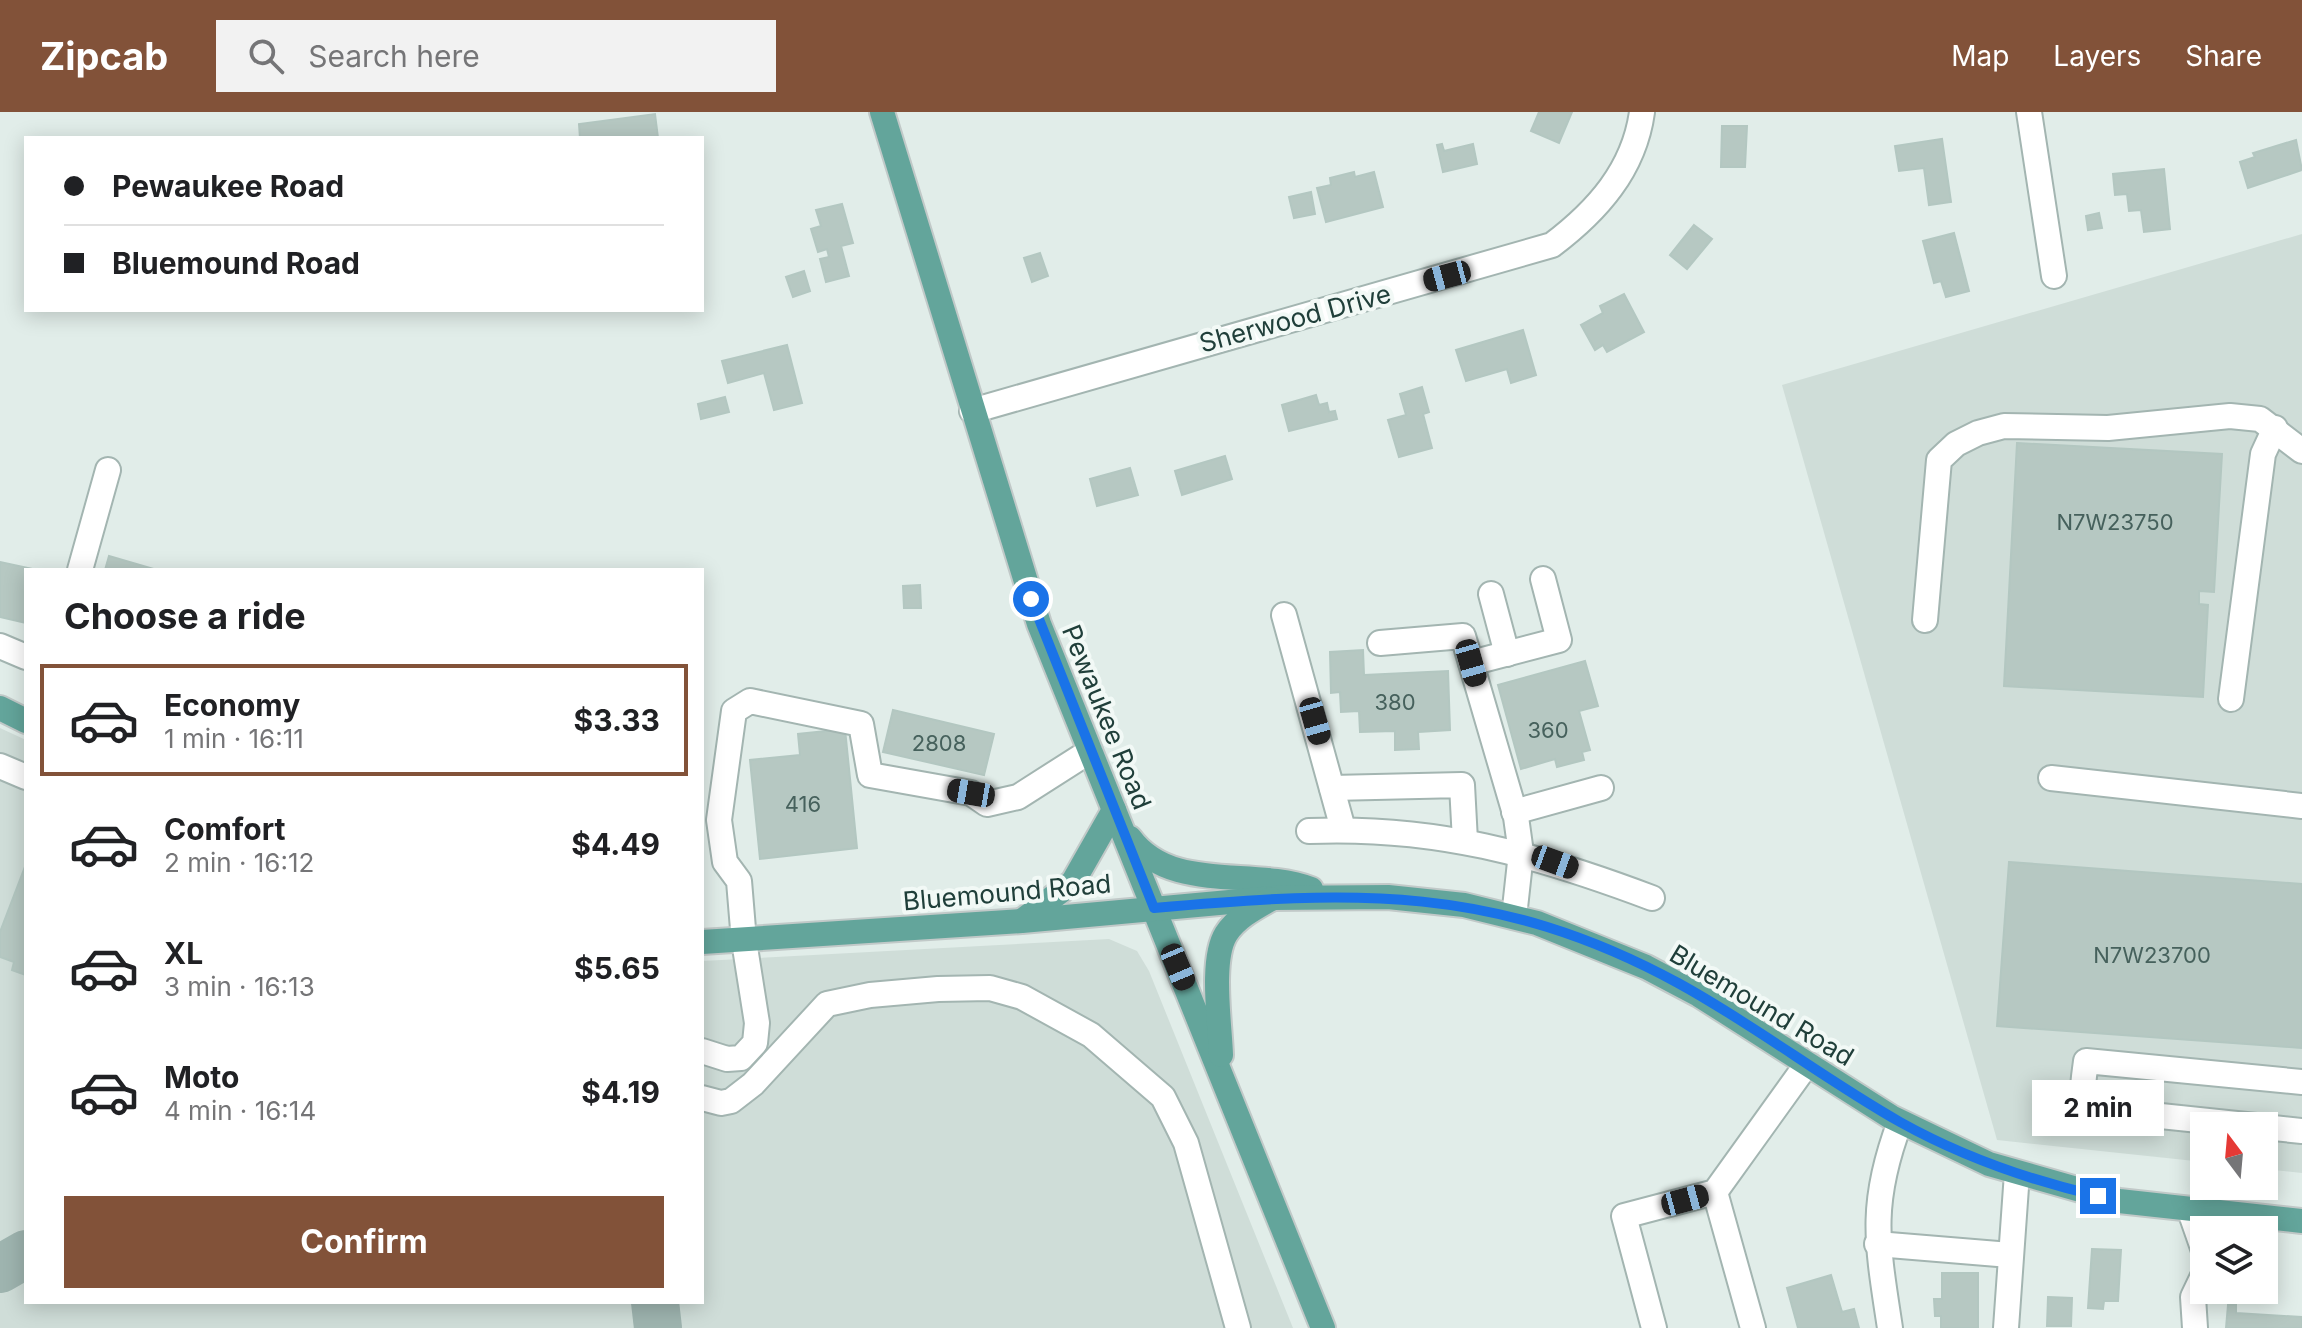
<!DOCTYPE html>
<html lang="en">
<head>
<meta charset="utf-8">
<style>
	body { margin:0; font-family:Inter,sans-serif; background:#f2f2f2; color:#202124; height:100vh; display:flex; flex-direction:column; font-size:30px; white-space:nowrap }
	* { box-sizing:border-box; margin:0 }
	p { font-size:26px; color:#757577 }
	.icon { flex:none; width:44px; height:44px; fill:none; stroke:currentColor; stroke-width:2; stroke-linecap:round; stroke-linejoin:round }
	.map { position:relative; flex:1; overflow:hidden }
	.drawer { position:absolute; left:24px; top:456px; width:680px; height:736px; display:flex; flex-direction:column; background:#fff; border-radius:0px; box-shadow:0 4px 20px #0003 }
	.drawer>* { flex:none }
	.guide { position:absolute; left:24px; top:24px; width:680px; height:176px; border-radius:0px; box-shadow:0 4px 20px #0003; display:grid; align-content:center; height:176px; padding:0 40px; background:#fff }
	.needle { width:52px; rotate:344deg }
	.controls { position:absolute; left:2190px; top:1000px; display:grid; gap:16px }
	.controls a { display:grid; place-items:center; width:88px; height:88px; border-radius:0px; background:#fff; box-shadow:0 4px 20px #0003; font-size:40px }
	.end { position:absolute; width:36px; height:36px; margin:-18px; border:10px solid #1a73e8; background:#fff; box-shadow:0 0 0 4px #fff }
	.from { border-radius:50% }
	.bubble { position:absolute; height:56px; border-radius:0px; background:#fff; box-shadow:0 4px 20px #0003; font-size:26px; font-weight:700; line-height:56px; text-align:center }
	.car { position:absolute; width:24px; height:48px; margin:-24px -12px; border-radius:10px; box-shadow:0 0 6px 2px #0007; background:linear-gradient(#222 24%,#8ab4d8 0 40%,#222 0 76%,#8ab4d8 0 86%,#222 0) }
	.guide b { display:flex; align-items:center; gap:28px; height:76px; font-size:30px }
	.guide b+b { border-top:2px solid #e0e0e0 }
	.guide i { width:20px; height:20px; background:#202124 }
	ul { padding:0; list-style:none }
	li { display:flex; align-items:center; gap:24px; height:112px; margin:0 16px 12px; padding:0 24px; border:4px solid transparent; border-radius:0px }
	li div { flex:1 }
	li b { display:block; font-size:30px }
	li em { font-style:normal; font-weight:700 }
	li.active { border-color:#825239 }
	li>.icon { width:72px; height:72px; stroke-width:1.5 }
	h2 { padding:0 40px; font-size:36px; line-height:96px }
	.primary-button { display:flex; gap:16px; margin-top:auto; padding:16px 40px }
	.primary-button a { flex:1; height:92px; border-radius:0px; background:#825239; color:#fff; font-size:32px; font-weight:700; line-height:92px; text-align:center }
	header { display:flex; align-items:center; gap:48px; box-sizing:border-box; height:112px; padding:0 40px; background:#825239; color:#fff }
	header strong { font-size:38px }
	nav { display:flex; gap:44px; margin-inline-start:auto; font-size:28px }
	.search { width:560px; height:72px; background:#f2f2f2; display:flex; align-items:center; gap:20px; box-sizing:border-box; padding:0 28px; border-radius:0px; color:#757577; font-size:30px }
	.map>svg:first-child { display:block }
	.built { fill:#cfddd8 }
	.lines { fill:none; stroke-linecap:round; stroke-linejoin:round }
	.taxiway { stroke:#9eb4af; stroke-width:48 }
	.building { fill:#b6c8c2; stroke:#b3c7c1; stroke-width:2 }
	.minor-casing { stroke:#a3b5b1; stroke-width:28 }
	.major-casing { stroke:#c1c9c8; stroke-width:28 }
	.minor { stroke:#fff; stroke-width:24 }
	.major { stroke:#63a59b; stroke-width:24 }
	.route { stroke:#1a73e8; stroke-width:10 }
	.labels { text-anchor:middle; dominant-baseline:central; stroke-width:8; stroke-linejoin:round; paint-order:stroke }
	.number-label { font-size:22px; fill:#46615c }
	.street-label { font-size:26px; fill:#203f3a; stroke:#f2f9f6 }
</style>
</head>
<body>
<header>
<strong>Zipcab</strong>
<div class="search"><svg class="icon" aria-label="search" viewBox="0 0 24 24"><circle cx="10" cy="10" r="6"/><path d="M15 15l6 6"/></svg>Search here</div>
<nav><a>Map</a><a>Layers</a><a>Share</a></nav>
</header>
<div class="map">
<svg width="2302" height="1216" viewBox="0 0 2302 1216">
	<rect width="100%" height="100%" fill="#e1ede9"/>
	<g class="built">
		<path d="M2302 122V1061L2264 1057V1014H2204V1050L1997 1028 1782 273Z"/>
		<path d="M0 616 26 628V1190H702V849L1109 827 1137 839 1149 859 1293 1216H0Z"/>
	</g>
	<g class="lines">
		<g class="taxiway">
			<path d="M0 1157 26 1142"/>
			<path d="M655 1190 658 1216"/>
		</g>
	</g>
	<g class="building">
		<path d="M1539 0H1572L1559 31 1531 19Z"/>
		<path d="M655 2 658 26H580L579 12Z"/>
		<path d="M1722 14H1747L1745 55H1721Z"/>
		<path d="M1942 27 1951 90 1929 93 1924 56 1899 59 1895 34Z"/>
		<path d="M2296 28 2302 58 2248 76 2240 50 2255 45 2253 41Z"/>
		<path d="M1442 32 1444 39 1473 32 1477 52 1443 60 1437 33Z"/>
		<path d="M2164 57 2170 117 2144 120 2141 98 2129 99 2127 82 2115 83 2113 62Z"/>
		<path d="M1354 60 1355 65 1374 60 1383 95 1326 110 1317 76 1331 73 1330 66Z"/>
		<path d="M1311 80 1315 102 1294 106 1289 85Z"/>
		<path d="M842 92 853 131 841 134 849 164 826 170 820 147 829 145 827 137 818 140 811 117 821 114 816 98Z"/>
		<path d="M2099 101 2102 116 2088 118 2086 104Z"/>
		<path d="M1694 113 1712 127 1687 157 1670 143Z"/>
		<path d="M1954 121 1969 179 1946 185 1941 169 1934 171 1923 129Z"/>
		<path d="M1040 141 1048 164 1032 170 1024 146Z"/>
		<path d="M804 159 810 179 793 185 786 165Z"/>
		<path d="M1624 182 1644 220 1607 240 1603 233 1595 238 1581 213 1603 201 1600 194Z"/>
		<path d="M1523 218 1536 263 1511 271 1507 257 1466 269 1456 238Z"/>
		<path d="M787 233 802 291 774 298 764 261 728 271 722 249Z"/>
		<path d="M1422 275 1429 300 1423 302 1432 336 1399 345 1388 308 1406 303 1400 282Z"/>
		<path d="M1316 283 1319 293 1327 291 1329 300 1335 299 1337 307 1289 319 1282 293Z"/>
		<path d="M725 285 729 300 701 307 698 292Z"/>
		<path d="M2017 331 2222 342 2214 480 2199 479V492L2208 493 2203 585 2004 574Z"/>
		<path d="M1225 344 1232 367 1182 383 1175 359Z"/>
		<path d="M1130 356 1138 383 1097 394 1090 367Z"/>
		<path d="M109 444 157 458H105Z"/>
		<path d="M0 450 37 458H26V511L0 505Z"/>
		<path d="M920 473 921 496H904L903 474Z"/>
		<path d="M1363 538 1364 563 1448 559 1450 618 1418 620 1419 637 1395 638V619L1360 620 1359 599 1341 600 1340 580 1331 581 1330 540Z"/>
		<path d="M1585 549 1598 594 1579 599 1590 638 1582 640 1584 648 1557 655 1555 647 1521 657 1498 573Z"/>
		<path d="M893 598 994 622 984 663 883 640Z"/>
		<path d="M845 617 857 736 760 747 750 648 800 643 798 622Z"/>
		<path d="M2009 750 2302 772V936L1997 914Z"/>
		<path d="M26 752V863L12 858 14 850 0 845V820Z"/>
		<path d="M2092 1137 2121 1138 2118 1189H2104L2103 1197 2088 1196Z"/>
		<path d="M1942 1161H1978V1216H1941V1204H1935L1934 1187H1942Z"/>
		<path d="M1831 1163 1842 1200 1854 1197 1859 1216H1798L1787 1176Z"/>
		<path d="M2048 1185 2072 1186 2071 1214H2047Z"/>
		<path d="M2228 1193H2236V1201L2302 1205V1216H2226Z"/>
	</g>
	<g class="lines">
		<g class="minor-casing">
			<g id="minor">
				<path d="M2029 0 2054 164"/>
				<path d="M972 299 1552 133C1597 99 1634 58 1642 0"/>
				<path d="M80 458 108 358"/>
				<path d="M1491 482 1507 542"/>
				<path d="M1284 503 1343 717"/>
				<path d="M1925 508 1939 348 1956 332 1978 321 2004 314 2108 316 2230 304 2260 307 2302 339"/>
				<path d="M1380 531 1463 524 1516 705 1521 741 1514 805"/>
				<path d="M0 534 26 545"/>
				<path d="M1471 551 1559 528 1543 467"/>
				<path d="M2231 587 2263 342 2275 316"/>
				<path d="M0 654 26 665"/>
				<path d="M2051 666 2302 694"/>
				<path d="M1332 676 1462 673 1465 729"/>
				<path d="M1514 700 1601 676"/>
				<path d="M1309 719C1436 714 1535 742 1652 786"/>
				<path d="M702 939 727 947 741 946 755 931 757 911 744 829 739 769 725 750 719 708 734 599 750 589 861 612 870 663 971 681 987 692 1018 685 1090 639"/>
				<path d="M702 986 721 991 731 989 753 972 827 892 870 883 938 877 990 876 1022 885 1091 923 1163 985 1186 1031 1238 1216"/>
				<path d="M2256 1014 2094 997C2078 985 2084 968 2086 949L2302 970"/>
				<path d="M2264 1015 2302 1019"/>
				<path d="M1715 1080 1753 1216"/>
				<path d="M2190 1099 2204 1139"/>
				<path d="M1877 1132 2010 1143"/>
				<path d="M1654 1216 1624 1104 1715 1080 1807 952"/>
				<path d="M1890 1216C1877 1131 1869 1092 1900 1010"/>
				<path d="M2006 1216 2017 1061"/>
				<path d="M2195 1216 2193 1185 2204 1162"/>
			</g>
		</g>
		<g class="major-casing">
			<g id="major">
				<path d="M882 0 1039 512 1323 1216"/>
				<path d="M0 596 26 609"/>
				<path d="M1130 726C1171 782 1253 755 1311 777"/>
				<path d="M1023 808 1073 770 1114 698"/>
				<path d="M702 830 1022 809 1273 786 1388 785 1464 793 1537 811 1646 855 1699 883 1891 1005 1989 1052 2119 1089 2302 1109"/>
				<path d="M1221 943C1220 912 1210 848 1226 822 1236 806 1255 796 1271 787"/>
			</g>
		</g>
		<use href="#minor" class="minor"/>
		<use href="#major" class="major"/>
	</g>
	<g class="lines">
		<path class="route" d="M1031 487 1154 796C1353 778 1496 772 1678 871 1755 913 1824 967 1900 1010 1961 1044 2029 1068 2098 1084"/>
	</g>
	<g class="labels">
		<g class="number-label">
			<text x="2115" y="410">N7W23750</text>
			<text x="1395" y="590">380</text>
			<text x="1548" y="618">360</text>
			<text x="939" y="631">2808</text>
			<text x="803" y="692">416</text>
			<text x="2152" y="843">N7W23700</text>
		</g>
		<g class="street-label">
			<text transform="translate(1295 206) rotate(-15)">Sherwood Drive</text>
			<text transform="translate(1107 605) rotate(68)">Pewaukee Road</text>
			<text transform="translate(1007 780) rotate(-5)">Bluemound Road</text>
			<text transform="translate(1762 893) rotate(31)">Bluemound Road</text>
		</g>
	</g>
</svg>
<div class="controls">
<a><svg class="needle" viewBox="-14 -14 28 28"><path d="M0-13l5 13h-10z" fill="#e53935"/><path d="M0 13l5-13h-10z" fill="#757577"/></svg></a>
<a><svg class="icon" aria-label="layers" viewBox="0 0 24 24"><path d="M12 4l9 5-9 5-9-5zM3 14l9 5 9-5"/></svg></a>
</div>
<i class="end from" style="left:1031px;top:487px"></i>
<i class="end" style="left:2098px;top:1084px"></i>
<div class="bubble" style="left:2032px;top:968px;width:132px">2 min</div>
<i class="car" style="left:1447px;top:164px;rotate:255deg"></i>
<i class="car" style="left:1471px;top:551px;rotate:164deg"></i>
<i class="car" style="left:1315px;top:609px;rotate:164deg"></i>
<i class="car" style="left:971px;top:681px;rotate:280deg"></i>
<i class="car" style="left:1555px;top:750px;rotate:110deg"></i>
<i class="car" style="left:1178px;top:855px;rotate:157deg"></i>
<i class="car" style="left:1685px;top:1088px;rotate:75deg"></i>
<div class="guide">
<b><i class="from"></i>Pewaukee Road</b>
<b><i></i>Bluemound Road</b>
</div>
<section class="drawer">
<h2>Choose a ride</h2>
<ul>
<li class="active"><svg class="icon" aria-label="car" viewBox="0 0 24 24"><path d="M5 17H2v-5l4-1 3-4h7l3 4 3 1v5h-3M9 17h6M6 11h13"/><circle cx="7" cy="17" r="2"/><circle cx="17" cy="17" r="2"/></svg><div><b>Economy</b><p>1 min · 16:11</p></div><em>$3.33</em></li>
<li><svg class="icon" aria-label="car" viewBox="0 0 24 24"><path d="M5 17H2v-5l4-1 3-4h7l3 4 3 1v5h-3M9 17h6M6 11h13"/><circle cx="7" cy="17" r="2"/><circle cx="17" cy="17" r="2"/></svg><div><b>Comfort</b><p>2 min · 16:12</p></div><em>$4.49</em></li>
<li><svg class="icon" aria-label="car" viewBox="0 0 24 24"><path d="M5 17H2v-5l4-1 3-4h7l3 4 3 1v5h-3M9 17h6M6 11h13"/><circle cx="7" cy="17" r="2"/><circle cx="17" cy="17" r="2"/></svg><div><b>XL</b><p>3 min · 16:13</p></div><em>$5.65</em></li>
<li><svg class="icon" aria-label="car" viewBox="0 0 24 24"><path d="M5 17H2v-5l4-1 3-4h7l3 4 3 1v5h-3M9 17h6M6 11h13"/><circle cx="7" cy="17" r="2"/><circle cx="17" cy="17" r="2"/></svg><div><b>Moto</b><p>4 min · 16:14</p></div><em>$4.19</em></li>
</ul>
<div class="primary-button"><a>Confirm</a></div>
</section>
</div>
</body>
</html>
